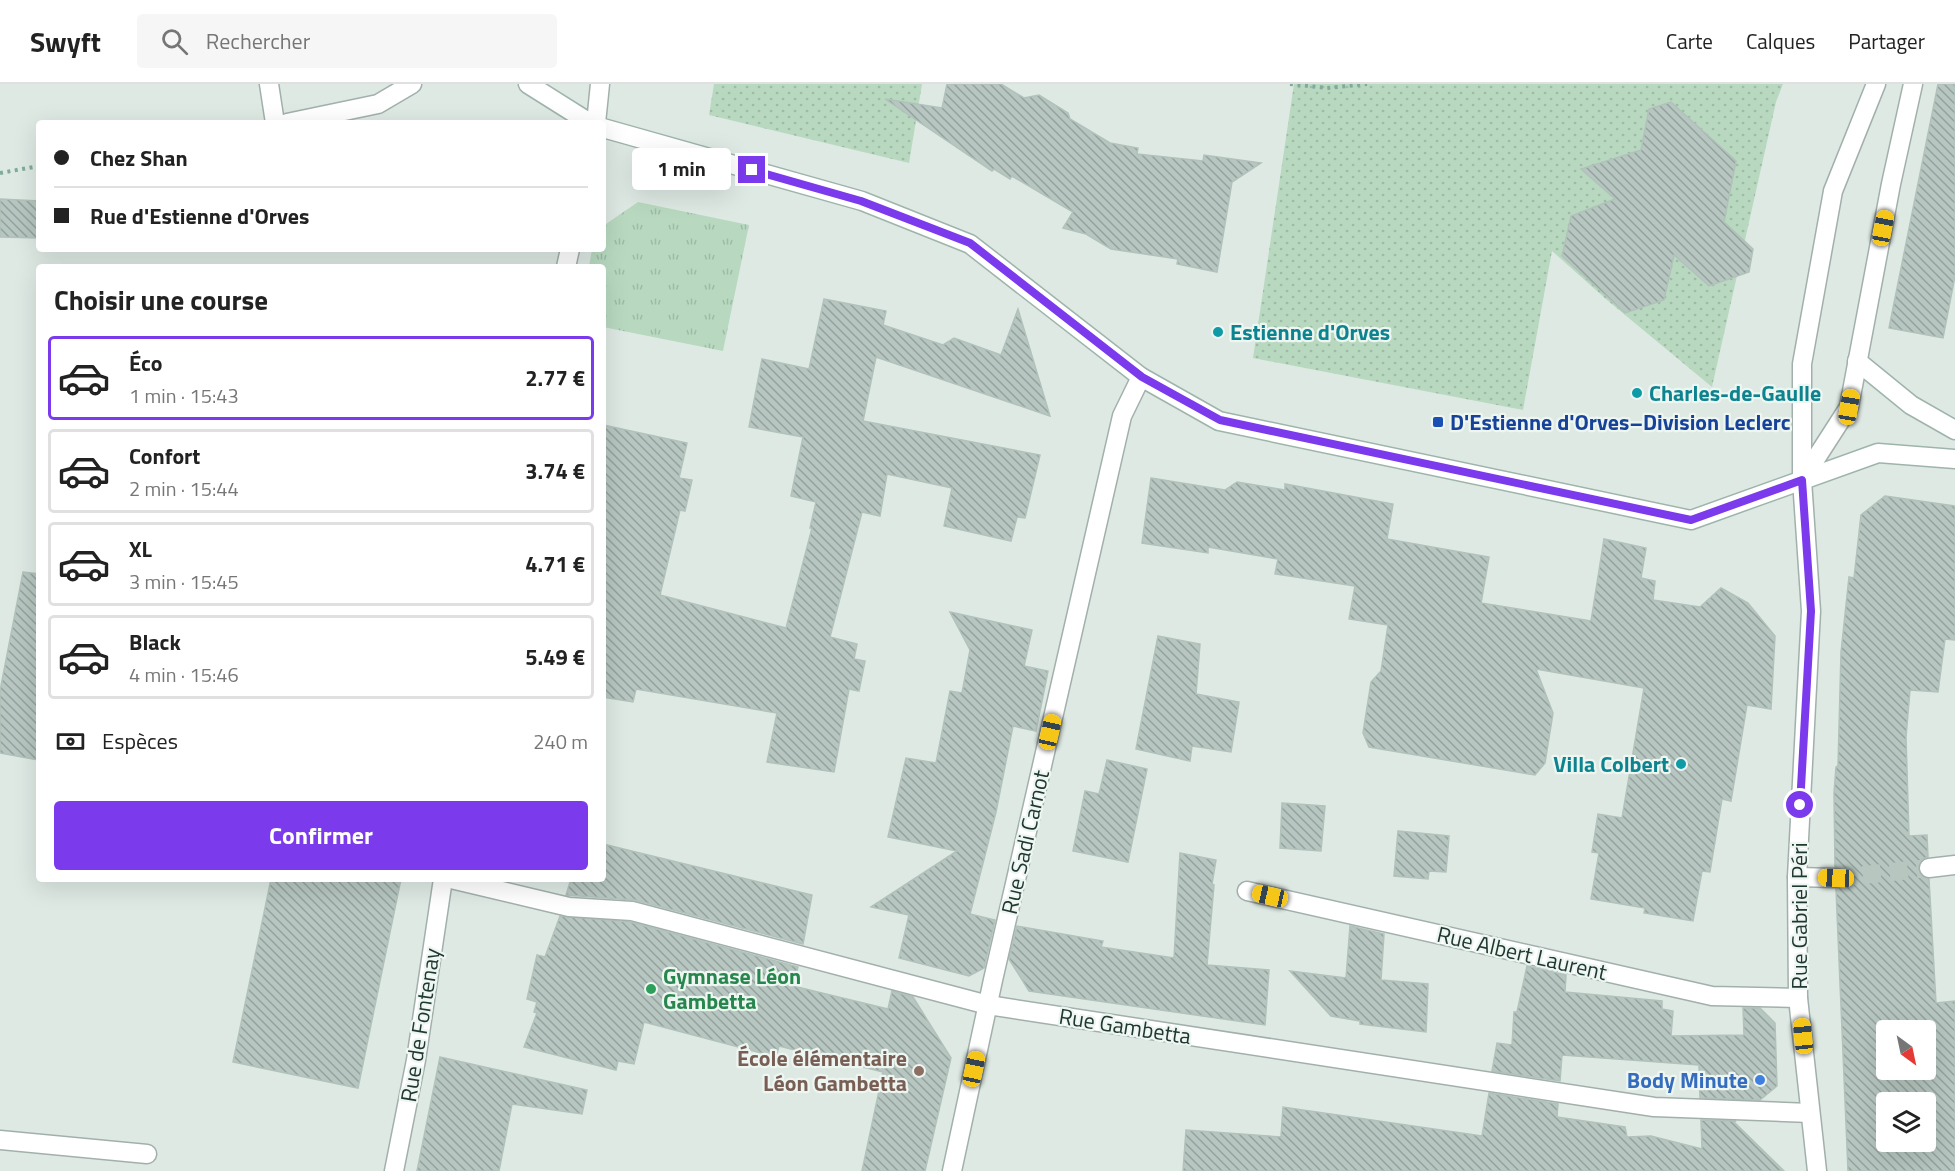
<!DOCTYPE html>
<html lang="fr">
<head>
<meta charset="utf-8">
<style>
	body { margin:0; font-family:"Titillium Web",sans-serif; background:#f6f6f6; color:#222; height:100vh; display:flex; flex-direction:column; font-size:22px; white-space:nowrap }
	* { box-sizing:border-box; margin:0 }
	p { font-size:20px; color:#767676 }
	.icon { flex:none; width:33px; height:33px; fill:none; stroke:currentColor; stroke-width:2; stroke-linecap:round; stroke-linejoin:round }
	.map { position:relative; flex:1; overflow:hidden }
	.drawer { position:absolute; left:36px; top:180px; width:570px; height:618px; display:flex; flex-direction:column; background:#fff; border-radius:6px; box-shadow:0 6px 24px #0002 }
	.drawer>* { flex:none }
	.hud { position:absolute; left:36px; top:36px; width:570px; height:132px; border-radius:6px; box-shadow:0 6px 24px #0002; display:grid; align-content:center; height:132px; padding:0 18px; background:#fff }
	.needle { width:39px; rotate:147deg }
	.fabs { position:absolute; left:1876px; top:936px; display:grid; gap:12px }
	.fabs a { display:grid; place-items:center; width:60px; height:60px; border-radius:6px; background:#fff; box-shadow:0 6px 24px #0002; font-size:30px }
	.end { position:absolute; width:27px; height:27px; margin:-14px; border:8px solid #7c3aed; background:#fff; box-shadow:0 0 0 3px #fff }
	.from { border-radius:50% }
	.bubble { position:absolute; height:42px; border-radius:6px; background:#fff; box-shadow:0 6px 24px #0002; font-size:20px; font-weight:700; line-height:42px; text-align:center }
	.car { position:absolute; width:18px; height:36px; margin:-18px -9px; border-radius:8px; box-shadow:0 0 4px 2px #0007; background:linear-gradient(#f5c518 24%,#345 0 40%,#f5c518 0 76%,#345 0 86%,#f5c518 0) }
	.hud b { display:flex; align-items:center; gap:21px; height:57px; font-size:22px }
	.hud b+b { border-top:2px solid #e0e0e0 }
	.hud i { width:15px; height:15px; background:#222 }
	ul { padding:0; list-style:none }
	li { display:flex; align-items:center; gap:18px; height:84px; margin:0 12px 9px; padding:0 6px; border:3px solid #e0e0e0; border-radius:6px }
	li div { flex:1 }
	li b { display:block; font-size:22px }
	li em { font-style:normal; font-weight:700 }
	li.on { border-color:#7c3aed }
	li>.icon { width:54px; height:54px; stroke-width:1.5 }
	h2 { padding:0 18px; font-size:27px; line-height:72px }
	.pay { display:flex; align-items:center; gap:15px; height:66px; padding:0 18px; font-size:22px }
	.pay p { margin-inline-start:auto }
	.action { display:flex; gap:12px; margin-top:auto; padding:12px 18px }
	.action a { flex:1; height:69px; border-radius:6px; background:#7c3aed; color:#fff; font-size:24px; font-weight:700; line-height:69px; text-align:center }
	header { display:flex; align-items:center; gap:36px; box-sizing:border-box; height:84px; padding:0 30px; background:#fff; border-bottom:2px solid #e0e0e0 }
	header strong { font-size:28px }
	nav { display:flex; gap:33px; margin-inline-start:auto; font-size:21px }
	.search { width:420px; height:54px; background:#f6f6f6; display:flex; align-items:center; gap:15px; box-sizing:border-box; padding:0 21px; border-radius:6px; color:#767676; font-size:22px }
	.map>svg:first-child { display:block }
	.grass { fill:url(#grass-dots) }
	.park { fill:url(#park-tufts) }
	.building { fill:url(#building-back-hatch); stroke:#b1c2bb; stroke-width:1.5; fill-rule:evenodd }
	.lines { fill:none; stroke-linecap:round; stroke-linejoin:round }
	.minor-tunnel { stroke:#b8c6c0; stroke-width:18; stroke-dasharray:18 9; stroke-linecap:butt }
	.service-casing { stroke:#a2b0ab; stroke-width:21 }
	.minor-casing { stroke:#a2b0ab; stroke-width:21 }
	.tertiary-casing { stroke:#a2b0ab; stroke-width:21 }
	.secondary-casing { stroke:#9eb4ab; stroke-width:21 }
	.path { stroke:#80ab9c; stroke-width:4; stroke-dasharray:3 4.5; stroke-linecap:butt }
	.service { stroke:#fff; stroke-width:18 }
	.minor { stroke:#fff; stroke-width:18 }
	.tertiary { stroke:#fff; stroke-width:18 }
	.secondary { stroke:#fff; stroke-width:18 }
	.route { stroke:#7c3aed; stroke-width:8 }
	.culture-dot { fill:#0f9aa8; stroke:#eef6f2; stroke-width:2 }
	.transit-dot { fill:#1a4fb4; stroke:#eef6f2; stroke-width:2 }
	.leisure-dot { fill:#2e9e5b; stroke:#eef6f2; stroke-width:2 }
	.education-dot { fill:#8d6e63; stroke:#eef6f2; stroke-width:2 }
	.shop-dot { fill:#3f7fe0; stroke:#eef6f2; stroke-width:2 }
	.labels { text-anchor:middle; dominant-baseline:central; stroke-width:4.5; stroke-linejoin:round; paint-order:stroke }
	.culture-label { font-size:22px; font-weight:bold; fill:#0d838f; stroke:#eef6f2; text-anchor:start }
	.transit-label { font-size:22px; font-weight:bold; fill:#164399; stroke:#eef6f2; text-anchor:start }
	.street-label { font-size:22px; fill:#213831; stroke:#eef6f2 }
	.leisure-label { font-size:22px; font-weight:bold; fill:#27864d; stroke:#eef6f2; text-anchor:start }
	.education-label { font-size:22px; font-weight:bold; fill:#785e54; stroke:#eef6f2; text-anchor:end }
	.shop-label { font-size:22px; font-weight:bold; fill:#366cbe; stroke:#eef6f2; text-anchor:end }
</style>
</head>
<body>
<header>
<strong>Swyft</strong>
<div class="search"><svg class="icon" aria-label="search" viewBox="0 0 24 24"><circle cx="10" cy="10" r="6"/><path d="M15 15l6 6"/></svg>Rechercher</div>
<nav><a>Carte</a><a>Calques</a><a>Partager</a></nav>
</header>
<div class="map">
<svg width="1955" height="1087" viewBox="0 0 1955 1087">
	<defs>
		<pattern id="grass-dots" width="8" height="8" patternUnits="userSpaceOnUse" patternTransform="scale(1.5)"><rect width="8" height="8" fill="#b8d9c0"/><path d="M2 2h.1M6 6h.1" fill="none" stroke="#9ebba5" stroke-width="1.8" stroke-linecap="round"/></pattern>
		<pattern id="park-tufts" width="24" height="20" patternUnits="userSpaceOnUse" patternTransform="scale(1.5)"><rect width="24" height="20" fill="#b8d9c0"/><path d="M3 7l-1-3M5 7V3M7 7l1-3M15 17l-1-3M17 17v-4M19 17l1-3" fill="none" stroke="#9ebba5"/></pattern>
		<pattern id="building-back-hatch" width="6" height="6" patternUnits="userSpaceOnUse" patternTransform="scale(1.5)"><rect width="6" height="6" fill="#b7c6c0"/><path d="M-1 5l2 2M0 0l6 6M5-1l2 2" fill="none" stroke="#94a29d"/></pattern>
	</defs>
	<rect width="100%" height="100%" fill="#dee9e4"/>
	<g class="grass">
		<path d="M714 0H922L909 79 709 31Z"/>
		<path d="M1294 0H1783L1776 18 1712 303 1607 216 1552 167 1523 326 1253 274Z"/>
	</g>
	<path class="park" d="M638 118 749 141 723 267 603 243V183H589L592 165H603V142Z"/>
	<g class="building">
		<path d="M947 0H1001L1024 14 1039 11 1068 29 1070 35 1110 59 1138 64 1137 70 1203 77 1204 71 1261 79 1232 98 1217 188 1177 180 1178 175 1111 165 1086 150 1063 144 1073 128 1012 92 1010 95 994 85 992 87 885 15 942 24Z"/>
		<path d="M1938 0H1955V192L1943 254 1889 244Z"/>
		<path d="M1671 18 1736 77 1724 138 1753 165 1749 188 1709 202 1674 171 1664 216 1625 229 1562 172 1571 132 1615 115 1581 85 1641 66 1649 25Z"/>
		<path d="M0 115 39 117V154L0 153Z"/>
		<path d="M824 215 886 227 883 241 943 261 954 254 1001 271 1018 225 1050 332 876 273 863 337 1040 371 1025 434 1017 433 1011 457 944 442 952 404 887 390 880 432 862 428 830 553 857 560 854 575 865 577 859 607 849 605 834 688 767 678 777 629 636 605 633 618 603 613V341L687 359 679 394 692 396 685 427 680 426 660 511 786 544 812 444H810L816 418 791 412 803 353 749 343 762 275 809 285Z"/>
		<path d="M1151 394 1225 406 1237 398 1285 406V400L1393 420 1387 455 1489 473 1481 519 1591 537 1604 455 1646 464 1641 494 1655 497 1653 516 1700 523 1721 504 1748 519 1775 552 1771 625 1747 621 1731 717 1722 715 1710 788 1702 787 1693 837 1644 829 1645 824 1591 815 1599 769 1592 768 1598 730 1622 734 1644 604 1536 585 1553 629 1545 679 1535 691 1369 663 1363 649 1371 598 1381 587 1388 541 1349 535 1355 502 1275 490 1278 475 1208 463V469L1142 459Z"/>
		<path d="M1885 412 1955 422V556L1945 555 1938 608 1910 606 1906 653 1909 752 1927 751 1928 773 1922 775 1918 785 1920 791 1929 795 1936 919 1955 917V1087H1848L1836 805 1845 800 1847 794 1842 785 1835 783 1834 709 1836 683 1838 682 1841 568 1849 493 1854 494 1861 431ZM1887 946H1926V986H1887ZM1887 1018H1926V1058H1887Z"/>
		<path d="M23 488 39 490V676L0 669V607Z"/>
		<path d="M950 528 1032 546 1024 582 1048 587 1036 647 1013 642 996 728 970 830 995 836 984 884 969 892 899 874 909 831 871 823 957 767 888 753 906 674 936 679 950 607 962 609 970 566Z"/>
		<path d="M1158 552 1200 560 1196 610 1239 618 1231 668 1192 662 1190 677 1136 665Z"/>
		<path d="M1107 676 1147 685 1128 778 1073 767 1085 707 1099 710Z"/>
		<path d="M1282 719 1325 722 1321 767 1280 764Z"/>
		<path d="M1398 747 1449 752 1446 788 1429 787 1428 795 1394 792Z"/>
		<path d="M603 760 812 811 803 860 635 816 566 811 571 795H603Z"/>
		<path d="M1180 769 1216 776 1212 800 1214 801 1207 881 1269 886 1265 941 1029 907 1009 875 1017 842 1103 857 1101 863 1174 874Z"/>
		<path d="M271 795H401L358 1004 233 978Z"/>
		<path d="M560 832 630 838 798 883 793 902 888 925 892 907 913 913 951 974 925 1087H862L883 988 779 962 776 973 644 938 634 980 618 977 616 986 524 963 537 929 534 928 537 918 527 915 537 871 545 873Z"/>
		<path d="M1350 842 1384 850 1381 896 1428 900 1426 948 1360 940V937L1331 932 1290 887 1346 894Z"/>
		<path d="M1527 882 1566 891 1565 908 1662 917V925L1673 927 1671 952 1744 951 1743 924H1760L1775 939 1777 1002 1760 1016 1700 1014 1699 981 1562 971 1560 997 1492 987 1497 959 1512 961 1514 928H1517Z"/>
		<path d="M440 973 587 1006 582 1030 512 1020 499 1087H417Z"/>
		<path d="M1489 1009 1558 1020 1557 1033 1625 1043 1627 1053 1651 1052 1702 1065 1701 1036 1736 1037 1734 1038 1784 1087H1183L1186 1046 1281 1053 1283 1023 1482 1052Z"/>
	</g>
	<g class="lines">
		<path class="minor-tunnel" d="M1836 794 1929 784"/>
		<g class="service-casing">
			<g id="service">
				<path d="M269 0 275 39"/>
				<path d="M287 39 378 20 412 0"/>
				<path d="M0 1056 147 1070"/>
			</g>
		</g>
		<g class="minor-casing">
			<g id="minor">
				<path d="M566 183 570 165"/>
				<path d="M1929 784 1955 781"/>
				<path d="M1797 793 1836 794"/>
				<path d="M451 795 569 823 632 827 988 921 1654 1023 1810 1029"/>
				<path d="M1247 807 1712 912 1798 914"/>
				<path d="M394 1087 416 976 443 795"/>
				<path d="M952 1087 993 896 1122 332 1141 293"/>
			</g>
		</g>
		<g class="tertiary-casing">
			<g id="tertiary">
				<path d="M596 39 600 0"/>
				<path d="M1802 396 1849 323 1891 100 1913 0"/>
				<path d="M1817 1087 1798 914 1797 793 1811 527 1802 396V280L1833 107 1876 0"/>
			</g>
		</g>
		<g class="secondary-casing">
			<g id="secondary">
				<path d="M528 0 590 39"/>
				<path d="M603 44 862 117 970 160 1141 293 1219 337 1691 436 1878 369 1955 375"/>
				<path d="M1857 277 1911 321 1955 346"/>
			</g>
		</g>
		<g class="path">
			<path d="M1290 0 1327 4 1367 0"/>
			<path d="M0 89 39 82"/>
		</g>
		<use href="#service" class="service"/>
		<use href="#minor" class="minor"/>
		<use href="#tertiary" class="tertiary"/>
		<use href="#secondary" class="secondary"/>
	</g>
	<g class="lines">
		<path class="route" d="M752 86 861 117 970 159 1142 293 1220 336 1691 436 1802 396 1811 527 1800 721"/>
	</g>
	<g class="culture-dot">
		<circle cx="1218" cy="248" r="6"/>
		<circle cx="1637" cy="309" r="6"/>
		<circle cx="1681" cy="680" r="6"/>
	</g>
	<rect class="transit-dot" x="1432" y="332" width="12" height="12" rx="3"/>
	<circle class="leisure-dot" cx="651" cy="905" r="6"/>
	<circle class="education-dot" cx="919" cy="987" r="6"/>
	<circle class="shop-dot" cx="1760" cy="996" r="6"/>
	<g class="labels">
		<g class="culture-label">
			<text x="1230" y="248">Estienne d'Orves</text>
			<text x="1649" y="309">Charles-de-Gaulle</text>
			<text x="1669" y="680" text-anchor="end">Villa Colbert</text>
		</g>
		<g class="transit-label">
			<text x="1450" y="338">D'Estienne d'Orves–Division Leclerc</text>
		</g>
		<g class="street-label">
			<text transform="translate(1025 758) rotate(-77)">Rue Sadi Carnot</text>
			<text transform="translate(1799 832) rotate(-90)">Rue Gabriel Péri</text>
			<text transform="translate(1522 869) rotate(13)">Rue Albert Laurent</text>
			<text transform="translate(420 941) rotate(-81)">Rue de Fontenay</text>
			<text transform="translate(1125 942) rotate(9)">Rue Gambetta</text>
		</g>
		<g class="leisure-label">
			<text x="663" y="892">Gymnase Léon<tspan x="663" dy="25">Gambetta</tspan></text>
		</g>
		<g class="education-label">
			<text x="907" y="974">École élémentaire<tspan x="907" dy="25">Léon Gambetta</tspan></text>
		</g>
		<g class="shop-label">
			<text x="1748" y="996">Body Minute</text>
		</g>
	</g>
</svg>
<div class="fabs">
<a><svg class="needle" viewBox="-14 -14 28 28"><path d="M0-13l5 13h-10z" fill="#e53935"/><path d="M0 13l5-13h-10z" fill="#767676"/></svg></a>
<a><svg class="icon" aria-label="layers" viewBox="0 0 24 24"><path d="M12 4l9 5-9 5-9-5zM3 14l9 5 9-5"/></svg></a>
</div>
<i class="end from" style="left:1800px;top:721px"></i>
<i class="end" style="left:752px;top:86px"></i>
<div class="bubble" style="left:632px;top:64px;width:99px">1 min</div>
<i class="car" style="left:1883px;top:144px;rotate:11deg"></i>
<i class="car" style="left:1849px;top:323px;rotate:10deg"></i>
<i class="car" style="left:1050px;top:648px;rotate:13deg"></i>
<i class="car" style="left:1836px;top:794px;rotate:272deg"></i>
<i class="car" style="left:1270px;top:812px;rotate:283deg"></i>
<i class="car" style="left:1803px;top:952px;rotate:354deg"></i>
<i class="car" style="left:974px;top:985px;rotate:12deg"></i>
<div class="hud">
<b><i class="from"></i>Chez Shan</b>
<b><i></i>Rue d'Estienne d'Orves</b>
</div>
<section class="drawer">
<h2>Choisir une course</h2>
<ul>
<li class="on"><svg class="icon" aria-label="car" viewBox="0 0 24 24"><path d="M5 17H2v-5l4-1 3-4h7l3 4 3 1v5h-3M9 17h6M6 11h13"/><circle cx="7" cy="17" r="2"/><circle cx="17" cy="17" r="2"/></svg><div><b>Éco</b><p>1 min · 15:43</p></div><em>2.77 €</em></li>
<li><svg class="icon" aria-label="car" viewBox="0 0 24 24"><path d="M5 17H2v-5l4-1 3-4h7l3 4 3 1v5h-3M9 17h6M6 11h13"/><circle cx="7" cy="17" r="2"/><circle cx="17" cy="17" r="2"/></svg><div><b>Confort</b><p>2 min · 15:44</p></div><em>3.74 €</em></li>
<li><svg class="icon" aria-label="car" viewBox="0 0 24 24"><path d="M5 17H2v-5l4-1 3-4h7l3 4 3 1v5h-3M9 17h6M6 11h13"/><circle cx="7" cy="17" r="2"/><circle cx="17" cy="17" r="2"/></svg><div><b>XL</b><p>3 min · 15:45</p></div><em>4.71 €</em></li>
<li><svg class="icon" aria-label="car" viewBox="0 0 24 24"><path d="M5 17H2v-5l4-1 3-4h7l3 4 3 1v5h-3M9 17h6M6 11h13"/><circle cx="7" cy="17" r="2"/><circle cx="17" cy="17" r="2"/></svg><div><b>Black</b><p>4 min · 15:46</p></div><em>5.49 €</em></li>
</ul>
<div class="pay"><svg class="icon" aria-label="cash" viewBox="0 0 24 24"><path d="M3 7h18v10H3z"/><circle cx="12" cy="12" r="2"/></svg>Espèces<p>240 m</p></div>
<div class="action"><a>Confirmer</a></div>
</section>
</div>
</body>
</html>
